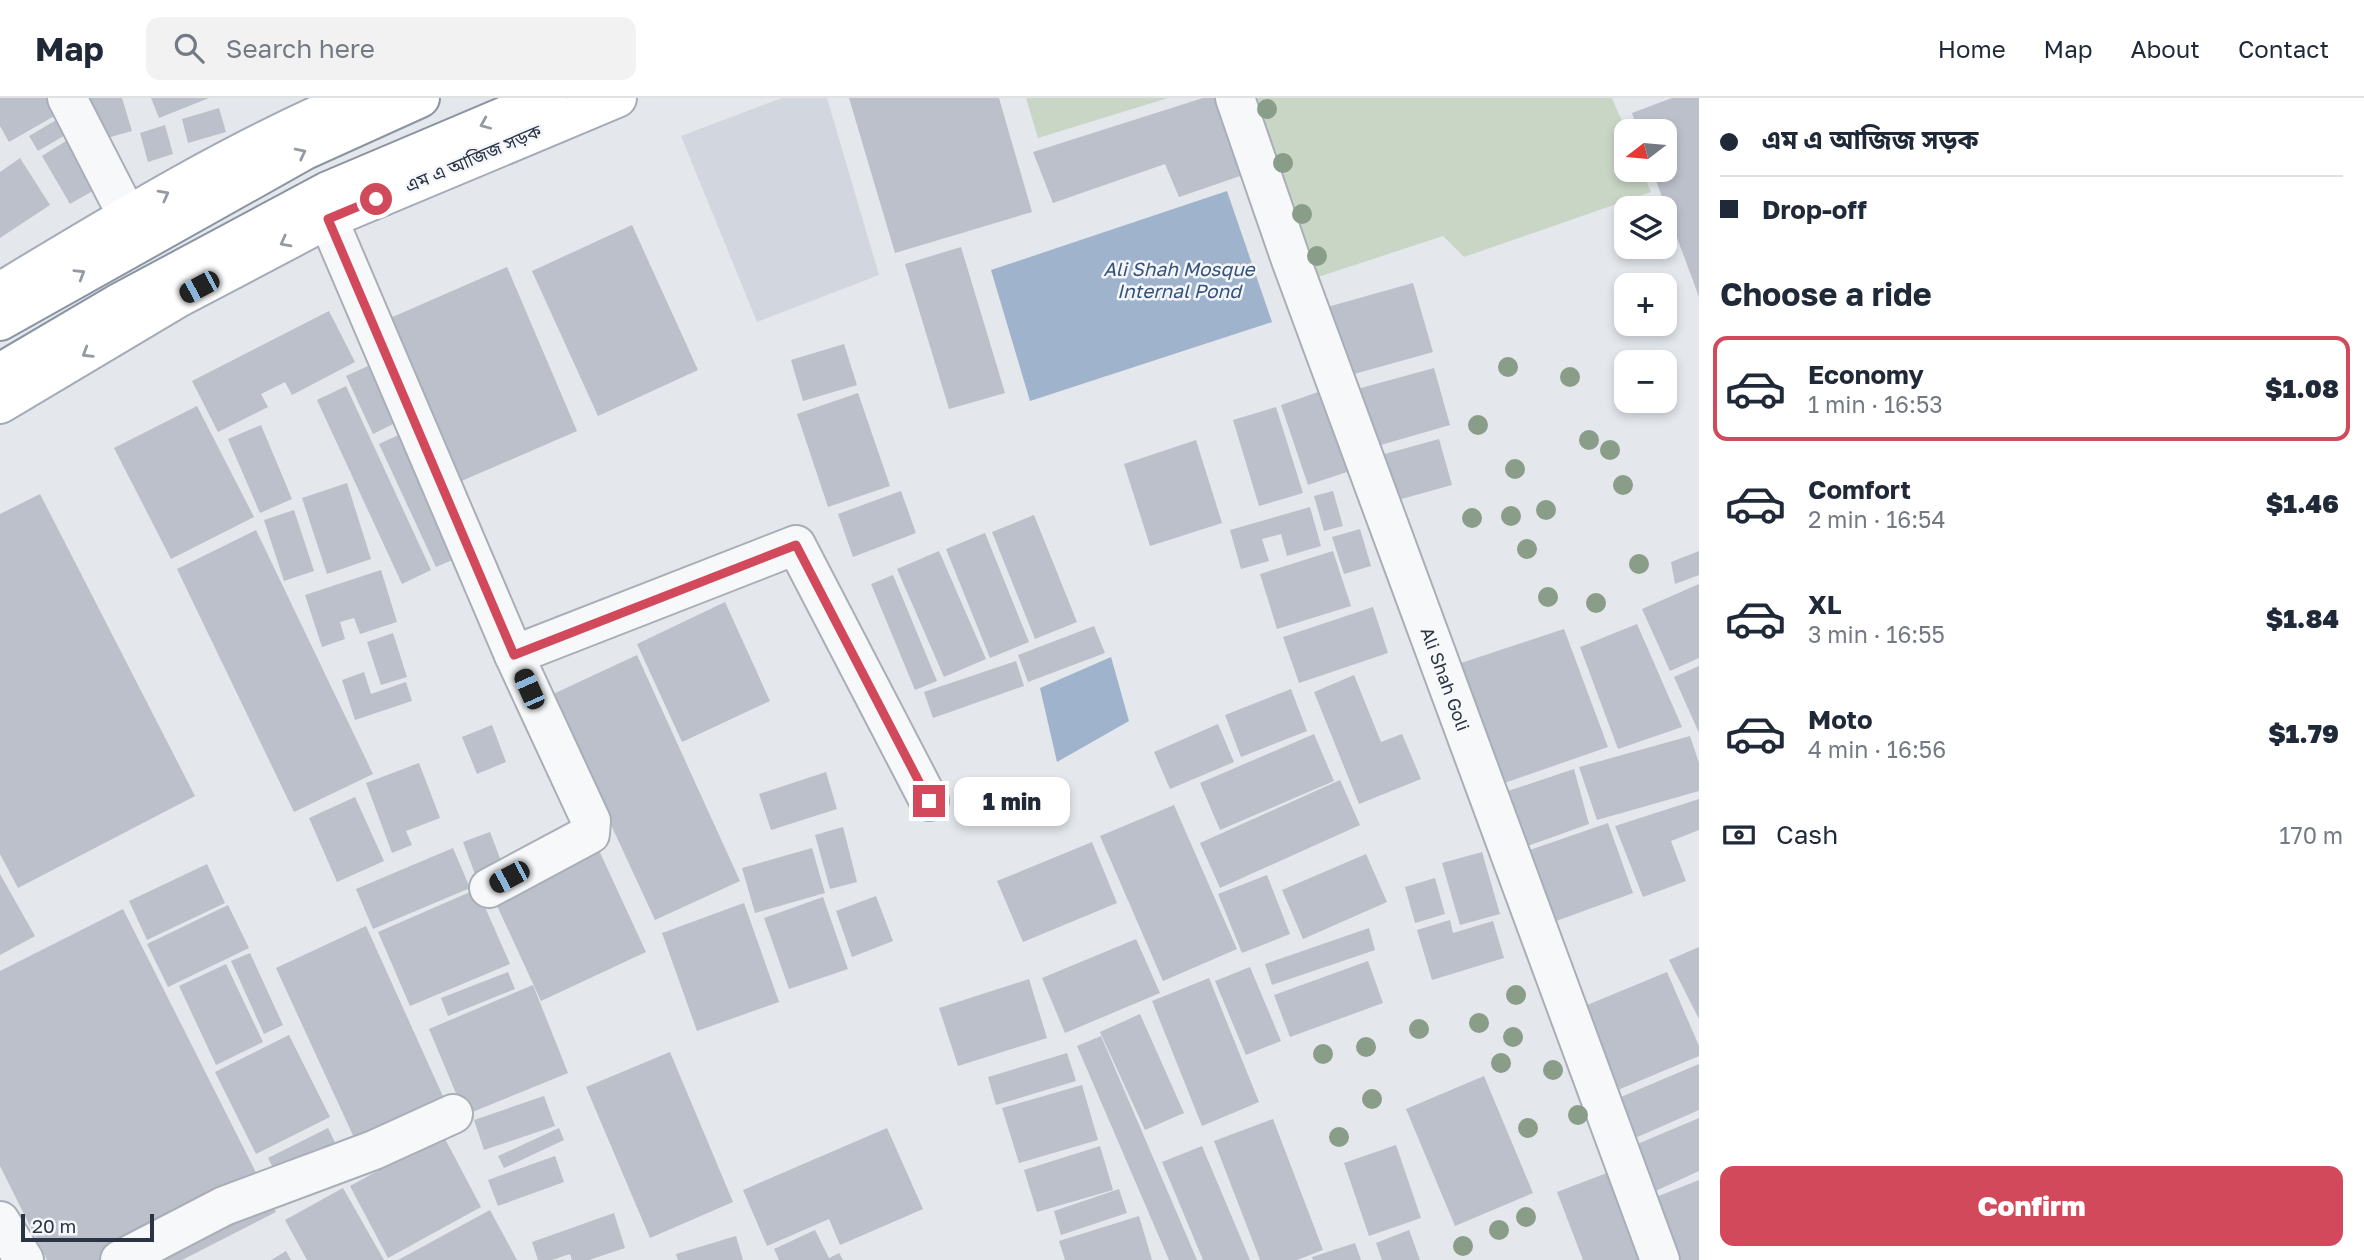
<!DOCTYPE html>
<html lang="en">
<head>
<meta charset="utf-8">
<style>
	body { margin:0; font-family:"Golos Text","Noto Sans Bengali",sans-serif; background:#f2f2f3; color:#1f2937; height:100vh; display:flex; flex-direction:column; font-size:26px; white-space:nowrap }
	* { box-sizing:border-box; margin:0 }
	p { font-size:23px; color:#747a83 }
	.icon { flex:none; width:38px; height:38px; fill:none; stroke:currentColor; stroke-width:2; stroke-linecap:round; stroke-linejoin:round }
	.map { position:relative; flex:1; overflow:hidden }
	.panel { display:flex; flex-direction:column; background:#fff; width:665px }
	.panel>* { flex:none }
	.top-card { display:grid; align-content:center; height:154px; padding:0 21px; background:#fff }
	.needle { width:46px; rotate:254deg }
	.controls { position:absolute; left:1614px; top:21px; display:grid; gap:14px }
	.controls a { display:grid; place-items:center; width:63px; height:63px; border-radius:14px; background:#fff; box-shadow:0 4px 10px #0003; font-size:35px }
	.scale { position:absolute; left:21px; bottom:18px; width:133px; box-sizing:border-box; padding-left:7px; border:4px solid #2b3445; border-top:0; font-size:19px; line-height:24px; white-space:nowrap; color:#2b3445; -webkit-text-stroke:5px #f4f6f9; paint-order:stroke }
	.end { position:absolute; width:32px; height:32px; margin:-16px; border:9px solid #d1495b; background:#fff; box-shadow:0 0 0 4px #fff }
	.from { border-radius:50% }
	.bubble { position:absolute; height:49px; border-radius:14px; background:#fff; box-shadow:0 4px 10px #0003; font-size:23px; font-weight:800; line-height:49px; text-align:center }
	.car { position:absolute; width:21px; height:42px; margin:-21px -10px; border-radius:9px; box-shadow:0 0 5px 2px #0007; background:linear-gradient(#222 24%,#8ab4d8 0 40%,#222 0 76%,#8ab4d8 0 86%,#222 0) }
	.top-card b { display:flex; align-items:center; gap:24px; height:66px; font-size:26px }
	.top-card b+b { border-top:2px solid #e0e1e3 }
	.top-card i { width:18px; height:18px; background:#1f2937 }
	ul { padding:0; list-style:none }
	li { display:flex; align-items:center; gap:21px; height:105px; margin:0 14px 10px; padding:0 7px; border:4px solid transparent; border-radius:14px }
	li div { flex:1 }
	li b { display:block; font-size:26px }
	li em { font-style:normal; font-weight:800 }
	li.active { border-color:#d1495b }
	li>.icon { width:63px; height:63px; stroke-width:1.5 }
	h2 { padding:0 21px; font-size:32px; line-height:84px }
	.pay { display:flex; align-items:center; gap:18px; height:77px; padding:0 21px; font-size:26px }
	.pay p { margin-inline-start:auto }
	.button { display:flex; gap:14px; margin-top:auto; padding:14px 21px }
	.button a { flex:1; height:80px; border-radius:14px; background:#d1495b; color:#fff; font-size:28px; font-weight:800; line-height:80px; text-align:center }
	header { display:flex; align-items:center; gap:42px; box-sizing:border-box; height:98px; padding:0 35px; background:#fff; border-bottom:2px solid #e0e1e3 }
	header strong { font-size:33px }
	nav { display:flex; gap:38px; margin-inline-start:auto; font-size:24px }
	.search { width:490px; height:63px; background:#f2f2f3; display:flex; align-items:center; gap:18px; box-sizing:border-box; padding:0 24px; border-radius:14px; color:#747a83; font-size:26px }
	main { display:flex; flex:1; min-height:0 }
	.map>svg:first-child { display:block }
	.built { fill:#d2d6de }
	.green { fill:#c9d6c5 }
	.water { fill:#9fb4cc }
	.building { fill:#bbc0ca }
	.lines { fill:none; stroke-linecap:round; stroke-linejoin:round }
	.street-casing { stroke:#a9aeb7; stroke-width:42 }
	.primary-casing { stroke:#a3abb8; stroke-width:42 }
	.highway-casing { stroke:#8b94a3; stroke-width:42 }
	.street { stroke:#f7f8fa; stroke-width:38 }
	.primary { stroke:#fff; stroke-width:38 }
	.highway { stroke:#fff; stroke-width:38 }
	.tree { fill:#899d89 }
	.oneway { stroke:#959aa2 }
	.route { stroke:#d1495b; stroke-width:9 }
	.labels { text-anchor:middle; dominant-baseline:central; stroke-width:5; stroke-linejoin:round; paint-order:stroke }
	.street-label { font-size:18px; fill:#2b3445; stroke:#f4f6f9 }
	.water-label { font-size:19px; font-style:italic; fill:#34527a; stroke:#f4f6f9 }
</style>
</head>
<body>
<header>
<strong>Map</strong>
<div class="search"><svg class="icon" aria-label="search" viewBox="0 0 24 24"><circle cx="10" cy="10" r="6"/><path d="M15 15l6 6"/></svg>Search here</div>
<nav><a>Home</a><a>Map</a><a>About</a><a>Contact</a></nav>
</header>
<main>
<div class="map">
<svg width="1699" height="1162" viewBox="0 0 1699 1162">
	<rect width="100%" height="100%" fill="#e4e7ec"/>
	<path class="built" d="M782 0H827L879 177 757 224 681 38Z"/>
	<g class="green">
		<path d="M1026 0H1168L1038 40Z"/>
		<path d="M1250 0H1612L1626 33V72H1642L1651 94 1464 159 1443 138 1312 181Z"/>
	</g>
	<g class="water">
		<path d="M1227 93 1272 224 1030 303 991 172Z"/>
		<path d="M1111 559 1129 623 1057 664 1040 590Z"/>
	</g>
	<g class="building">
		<path d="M0 0H56L63 13 9 44 0 28Z"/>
		<path d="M79 0H122L132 33 93 44Z"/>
		<path d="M151 0H209L159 20Z"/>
		<path d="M849 0H999L1032 114 895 155Z"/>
		<path d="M1203 0H1214L1249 75 1179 99 1165 66 1053 105 1033 54Z"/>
		<path d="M1672 0H1699V199L1652 72H1664V33H1638L1632 15Z"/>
		<path d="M219 10 226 34 188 45 182 21Z"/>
		<path d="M58 21 67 36 38 53 29 38Z"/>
		<path d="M165 27 173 56 148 64 140 35Z"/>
		<path d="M74 38 103 87 70 106 42 58Z"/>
		<path d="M20 60 50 107 0 140V74Z"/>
		<path d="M632 127 698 272 598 318 532 173Z"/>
		<path d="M961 149 1005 295 949 311 905 166Z"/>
		<path d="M507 169 577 333 457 385 388 221Z"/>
		<path d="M1413 185 1433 254 1340 280 1320 211Z"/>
		<path d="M329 213 355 264 292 297 285 284 261 296 268 309 218 334 192 283Z"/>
		<path d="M844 246 857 287 803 303 791 262Z"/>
		<path d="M368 268 395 325 373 336 346 278Z"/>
		<path d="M1434 270 1450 327 1367 351 1350 293Z"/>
		<path d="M346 288 431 472 402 486 317 302Z"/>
		<path d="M1324 292 1350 373 1308 387 1281 307Z"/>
		<path d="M858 295 890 388 828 409 797 316Z"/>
		<path d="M197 308 254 419 171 461 114 350Z"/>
		<path d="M1276 309 1303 395 1259 408 1233 322Z"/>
		<path d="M261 327 292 401 260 415 228 341Z"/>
		<path d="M407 333 464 457 436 469 379 346Z"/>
		<path d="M1439 341 1452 387 1387 405 1374 359Z"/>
		<path d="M1196 342 1222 425 1150 448 1124 366Z"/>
		<path d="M347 385 371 461 327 476 302 400Z"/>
		<path d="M901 393 916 435 853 459 838 416Z"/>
		<path d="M1333 393 1343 428 1324 433 1314 398Z"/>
		<path d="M40 396 195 698 18 790 0 756V416Z"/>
		<path d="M1310 409 1321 448 1287 458 1281 436 1262 441 1269 463 1241 471 1230 432Z"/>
		<path d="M294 412 314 473 284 483 264 422Z"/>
		<path d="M1034 417 1077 524 1035 541 992 434Z"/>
		<path d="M1360 431 1371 468 1344 476 1332 439Z"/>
		<path d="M256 432 373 676 294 714 177 471Z"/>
		<path d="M985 435 1029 544 990 560 946 451Z"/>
		<path d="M939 453 986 561 944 579 897 471Z"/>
		<path d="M1333 453 1351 508 1277 531 1260 476Z"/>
		<path d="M1699 453V477L1675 486 1671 464Z"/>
		<path d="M381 472 397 524 360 536 354 520 340 524 345 541 322 549 305 497Z"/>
		<path d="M893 477 937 583 915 592 871 486Z"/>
		<path d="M1699 486V560L1670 573 1642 511Z"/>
		<path d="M725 504 770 603 682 644 637 546Z"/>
		<path d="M1373 509 1388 555 1299 585 1283 539Z"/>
		<path d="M1637 526 1682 629 1618 651 1580 549Z"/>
		<path d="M1094 528 1105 555 1028 584 1018 557Z"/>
		<path d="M1564 531 1608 649 1493 689 1449 569Z"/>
		<path d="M393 535 407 579 381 587 367 544Z"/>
		<path d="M637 557 740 783 655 822 551 597Z"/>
		<path d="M1016 563 1024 588 933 620 924 594Z"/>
		<path d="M1699 568V635L1674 579Z"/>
		<path d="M364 574 371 596 406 584 412 603 355 622 342 582Z"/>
		<path d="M1354 577 1381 644 1402 636 1421 681 1359 706 1314 594Z"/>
		<path d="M1291 591 1307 633 1241 659 1225 617Z"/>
		<path d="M1218 626 1234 664 1170 691 1154 654Z"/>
		<path d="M492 627 506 664 477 676 462 639Z"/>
		<path d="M1314 636 1334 683 1220 732 1200 685Z"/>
		<path d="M1690 638 1699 665V693L1597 722 1579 669Z"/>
		<path d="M419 665 440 720 406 733 412 747 392 755 366 685Z"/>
		<path d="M1574 671 1589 726 1516 752 1496 697Z"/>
		<path d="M826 674 837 711 771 732 759 696Z"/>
		<path d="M1340 682 1360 727 1220 790 1200 745Z"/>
		<path d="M355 699 384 763 337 784 309 720Z"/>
		<path d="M1699 701V732L1671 743 1686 783 1643 799 1615 728Z"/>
		<path d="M1174 707 1237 851 1163 883 1100 738Z"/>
		<path d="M1608 725 1633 795 1548 826 1521 755Z"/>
		<path d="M843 729 857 784 830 791 815 737Z"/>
		<path d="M490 734 503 768 476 779 463 744Z"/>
		<path d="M1092 744 1117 805 1023 844 997 783Z"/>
		<path d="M597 748 646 854 541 903 492 797Z"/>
		<path d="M453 750 470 790 373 831 356 791Z"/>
		<path d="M812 750 825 795 755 815 742 770Z"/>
		<path d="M1482 754 1500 816 1460 827 1442 765Z"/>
		<path d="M1366 756 1387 804 1303 841 1282 792Z"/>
		<path d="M207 766 225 805 147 842 129 803Z"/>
		<path d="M0 776 35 838 0 857Z"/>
		<path d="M1267 777 1290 836 1242 855 1218 796Z"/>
		<path d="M1435 780 1445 816 1415 825 1405 789Z"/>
		<path d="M477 791 510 866 410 908 378 834Z"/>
		<path d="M876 798 893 843 852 859 836 813Z"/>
		<path d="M823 799 848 871 789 891 764 820Z"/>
		<path d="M744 805 779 904 697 933 662 835Z"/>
		<path d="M228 807 249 850 168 889 147 846Z"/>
		<path d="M123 811 276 1114 182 1162H47L0 1068V873Z"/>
		<path d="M1450 822 1453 835 1493 823 1504 860 1432 882 1417 832Z"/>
		<path d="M366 828 451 1016 362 1057 276 870Z"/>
		<path d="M1369 830 1375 852 1272 887 1265 866Z"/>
		<path d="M1136 841 1160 895 1065 935 1042 880Z"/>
		<path d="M1699 849V921L1669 862Z"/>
		<path d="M250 855 283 927 264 936 231 863Z"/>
		<path d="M1368 863 1383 905 1290 939 1274 897Z"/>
		<path d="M226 866 263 944 216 967 179 888Z"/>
		<path d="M1250 869 1281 943 1246 957 1215 883Z"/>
		<path d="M508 874 515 891 448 918 441 900Z"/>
		<path d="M1667 874 1699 948V958L1606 997 1575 912Z"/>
		<path d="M1209 880 1259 1004 1202 1028 1152 903Z"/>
		<path d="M1029 881 1047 940 958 968 939 910Z"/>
		<path d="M533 887 568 975 465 1017 429 931Z"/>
		<path d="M1140 916 1184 1015 1145 1032 1100 934Z"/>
		<path d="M289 937 330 1019 256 1056 215 974Z"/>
		<path d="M1101 938 1197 1162H1169L1077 948Z"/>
		<path d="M670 954 733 1104 650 1140 586 989Z"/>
		<path d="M1067 955 1076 983 996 1007 988 979Z"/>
		<path d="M1699 966V1012L1626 1044 1609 1004Z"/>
		<path d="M1484 978 1533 1095 1455 1128 1406 1011Z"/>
		<path d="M1082 987 1098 1042 1019 1065 1002 1010Z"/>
		<path d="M544 998 555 1028 484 1052 474 1022Z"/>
		<path d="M1699 1020V1073L1649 1096 1628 1050Z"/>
		<path d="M1273 1021 1323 1152 1297 1162H1260L1214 1043Z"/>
		<path d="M328 1030 349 1073 290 1103 268 1060Z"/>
		<path d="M559 1030 564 1042 504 1070 498 1058Z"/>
		<path d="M887 1030 923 1111 840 1147 829 1121 767 1148 743 1092Z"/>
		<path d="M443 1037 481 1109 388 1160 350 1088Z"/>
		<path d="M1396 1047 1421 1120 1369 1138 1344 1065Z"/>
		<path d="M1100 1048 1113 1092 1037 1114 1024 1072Z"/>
		<path d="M1202 1048 1250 1162H1203L1162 1064Z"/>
		<path d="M555 1058 564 1084 498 1108 488 1082Z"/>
		<path d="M1620 1070 1655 1162H1583L1557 1094Z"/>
		<path d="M1699 1082V1162H1668L1646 1103Z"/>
		<path d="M343 1090 384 1162H307L285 1122Z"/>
		<path d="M1119 1091 1127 1115 1061 1137 1054 1113Z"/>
		<path d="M490 1112 517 1162H398Z"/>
		<path d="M614 1115 625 1150 589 1162H572L570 1156 552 1162H538L532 1144Z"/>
		<path d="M1139 1118 1152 1162H1065L1059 1143Z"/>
		<path d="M815 1132 829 1160 839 1155 843 1162H779L774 1151Z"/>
		<path d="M1409 1132 1420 1162H1382L1376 1145Z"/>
		<path d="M736 1138 743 1162H678L676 1156Z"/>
		<path d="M1355 1145 1361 1162H1313L1312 1159Z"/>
		<path d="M286 1153 291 1162H271Z"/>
	</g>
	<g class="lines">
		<g class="street-casing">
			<g id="street">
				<path d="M67 0 127 117"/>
				<path id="s1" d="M1235 0 1291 162 1660 1162"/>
				<path d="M328 121 514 557 591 723 590 736 489 790"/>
				<path d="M514 557 796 447 929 703"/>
				<path d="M0 1123 24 1162"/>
				<path d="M120 1162 224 1108 374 1052 453 1016"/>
			</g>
		</g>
		<g class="primary-casing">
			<g id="primary">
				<path d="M0 194C116 124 232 53 357 0"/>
				<path d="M0 306 178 200 328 121 617 0"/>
			</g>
		</g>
		<g class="highway-casing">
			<g id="highway">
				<path d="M0 223 305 52 420 0"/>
				<path d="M0 275 117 206 328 93 548 0"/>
			</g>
		</g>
		<use href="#street" class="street"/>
		<use href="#primary" class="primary"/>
		<use href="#highway" class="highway"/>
	</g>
	<g class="tree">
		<circle cx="1267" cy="11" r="10"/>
		<circle cx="1283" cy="65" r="10"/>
		<circle cx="1302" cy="116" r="10"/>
		<circle cx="1317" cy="158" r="10"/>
		<circle cx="1508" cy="269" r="10"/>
		<circle cx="1570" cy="279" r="10"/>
		<circle cx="1478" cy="327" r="10"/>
		<circle cx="1589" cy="342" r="10"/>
		<circle cx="1610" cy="352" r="10"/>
		<circle cx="1515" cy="371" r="10"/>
		<circle cx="1623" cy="387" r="10"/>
		<circle cx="1546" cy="412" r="10"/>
		<circle cx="1511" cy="418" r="10"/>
		<circle cx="1472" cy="420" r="10"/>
		<circle cx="1527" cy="451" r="10"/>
		<circle cx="1639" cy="466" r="10"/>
		<circle cx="1548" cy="499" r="10"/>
		<circle cx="1596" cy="505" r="10"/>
		<circle cx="1516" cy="897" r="10"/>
		<circle cx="1479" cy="925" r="10"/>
		<circle cx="1419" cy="931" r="10"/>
		<circle cx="1513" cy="939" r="10"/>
		<circle cx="1366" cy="949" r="10"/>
		<circle cx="1323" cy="956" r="10"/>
		<circle cx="1501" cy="965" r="10"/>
		<circle cx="1553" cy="972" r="10"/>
		<circle cx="1372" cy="1001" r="10"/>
		<circle cx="1578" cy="1017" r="10"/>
		<circle cx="1528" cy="1030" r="10"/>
		<circle cx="1339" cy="1039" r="10"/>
		<circle cx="1526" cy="1119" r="10"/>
		<circle cx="1499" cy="1132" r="10"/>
		<circle cx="1463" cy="1148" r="10"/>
	</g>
	<defs><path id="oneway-chevron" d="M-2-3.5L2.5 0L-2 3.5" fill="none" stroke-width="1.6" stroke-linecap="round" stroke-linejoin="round" transform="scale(1.75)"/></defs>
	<g class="oneway">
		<use href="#oneway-chevron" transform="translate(485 26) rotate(157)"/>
		<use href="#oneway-chevron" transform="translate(301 55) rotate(-27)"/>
		<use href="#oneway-chevron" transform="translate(164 97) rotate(-28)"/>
		<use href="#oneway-chevron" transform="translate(285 144) rotate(152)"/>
		<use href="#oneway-chevron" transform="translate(80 176) rotate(-31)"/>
		<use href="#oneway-chevron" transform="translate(87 255) rotate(149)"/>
	</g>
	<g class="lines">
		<path class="route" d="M376 101 328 121 514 557 796 447 929 703"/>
	</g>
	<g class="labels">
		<g class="street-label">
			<text transform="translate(473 60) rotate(-23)">এম এ আজিজ সড়ক</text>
			<text stroke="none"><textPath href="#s1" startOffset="618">Ali Shah Goli</textPath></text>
		</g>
		<g class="water-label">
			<text x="1179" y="170">Ali Shah Mosque<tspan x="1179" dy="22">Internal Pond</tspan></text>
		</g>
	</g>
</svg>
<div class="controls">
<a><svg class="needle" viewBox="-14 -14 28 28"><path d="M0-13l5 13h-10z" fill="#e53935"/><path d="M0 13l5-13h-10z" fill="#747a83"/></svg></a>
<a><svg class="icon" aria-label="layers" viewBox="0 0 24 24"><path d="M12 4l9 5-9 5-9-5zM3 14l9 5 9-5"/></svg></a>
<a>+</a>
<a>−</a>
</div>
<div class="scale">20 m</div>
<i class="end from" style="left:376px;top:101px"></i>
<i class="end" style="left:929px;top:703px"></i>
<div class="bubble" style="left:954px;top:679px;width:116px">1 min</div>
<i class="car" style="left:199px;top:189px;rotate:242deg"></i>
<i class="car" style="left:529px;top:591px;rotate:336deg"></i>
<i class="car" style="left:509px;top:779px;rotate:242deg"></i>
</div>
<section class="panel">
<div class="top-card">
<b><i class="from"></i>এম এ আজিজ সড়ক</b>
<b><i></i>Drop-off</b>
</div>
<h2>Choose a ride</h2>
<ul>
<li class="active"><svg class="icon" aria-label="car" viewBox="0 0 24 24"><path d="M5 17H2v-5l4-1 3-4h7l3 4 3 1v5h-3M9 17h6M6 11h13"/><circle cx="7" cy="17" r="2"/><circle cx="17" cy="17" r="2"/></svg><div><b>Economy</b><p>1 min · 16:53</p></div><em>$1.08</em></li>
<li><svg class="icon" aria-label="car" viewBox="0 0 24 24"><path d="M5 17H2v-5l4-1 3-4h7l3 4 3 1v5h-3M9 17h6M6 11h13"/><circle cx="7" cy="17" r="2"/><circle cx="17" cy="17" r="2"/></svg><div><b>Comfort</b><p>2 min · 16:54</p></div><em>$1.46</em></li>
<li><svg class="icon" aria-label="car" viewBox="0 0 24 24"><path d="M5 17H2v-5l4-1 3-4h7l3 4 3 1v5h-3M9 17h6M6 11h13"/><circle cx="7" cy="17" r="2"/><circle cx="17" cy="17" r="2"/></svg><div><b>XL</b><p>3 min · 16:55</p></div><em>$1.84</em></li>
<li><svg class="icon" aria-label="car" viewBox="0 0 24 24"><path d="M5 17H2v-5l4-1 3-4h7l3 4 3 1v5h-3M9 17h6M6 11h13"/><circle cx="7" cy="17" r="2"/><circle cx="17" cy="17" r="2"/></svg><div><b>Moto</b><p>4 min · 16:56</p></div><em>$1.79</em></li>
</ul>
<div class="pay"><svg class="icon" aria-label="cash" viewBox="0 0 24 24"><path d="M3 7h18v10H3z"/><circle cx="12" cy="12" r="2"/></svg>Cash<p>170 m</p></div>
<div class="button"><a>Confirm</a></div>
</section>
</main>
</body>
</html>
